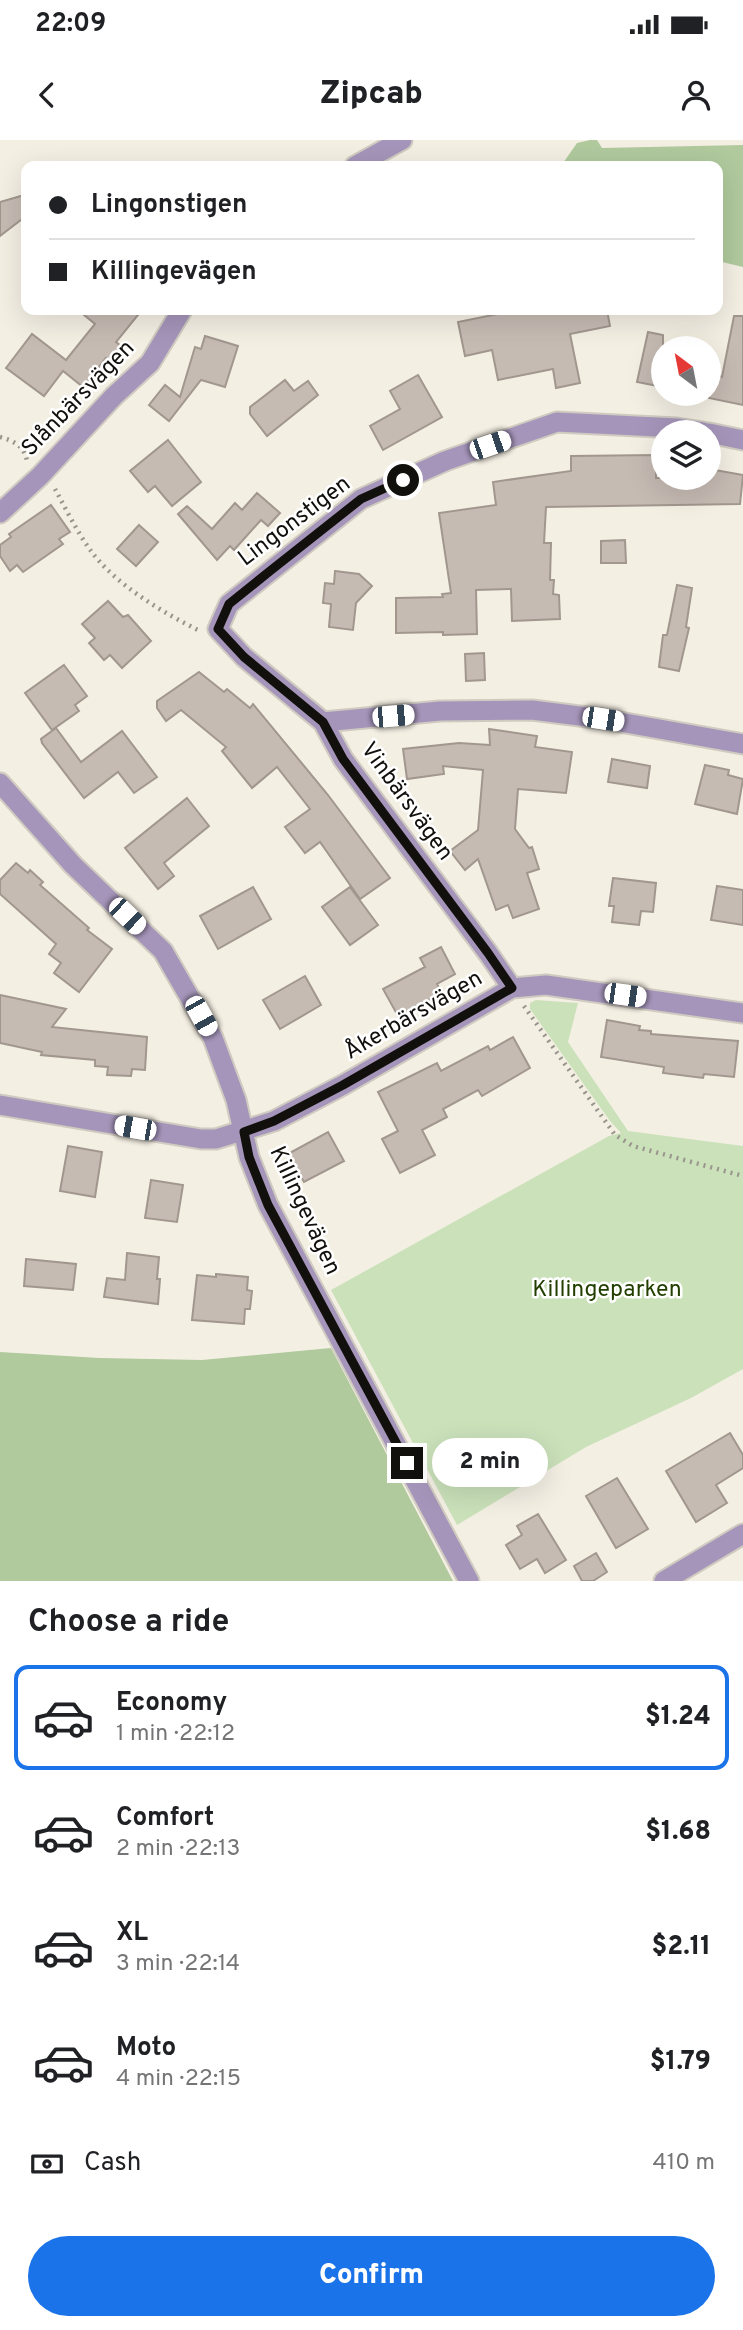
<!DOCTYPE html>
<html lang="en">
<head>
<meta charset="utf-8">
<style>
	body { margin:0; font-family:Overpass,sans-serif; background:#f6f6f6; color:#202124; height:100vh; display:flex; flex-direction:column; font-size:26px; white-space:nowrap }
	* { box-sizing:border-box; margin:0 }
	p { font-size:23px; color:#757577 }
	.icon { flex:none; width:38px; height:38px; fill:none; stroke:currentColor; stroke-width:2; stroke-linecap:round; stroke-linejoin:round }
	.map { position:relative; height:1441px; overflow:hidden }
	.sheet { display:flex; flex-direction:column; background:#fff; flex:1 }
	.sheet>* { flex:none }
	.hud { position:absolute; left:21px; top:21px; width:702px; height:154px; border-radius:14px; box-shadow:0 7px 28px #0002; display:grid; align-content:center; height:154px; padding:0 28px; background:#fff }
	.needle { width:46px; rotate:328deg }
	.fabs { position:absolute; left:651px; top:196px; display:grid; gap:14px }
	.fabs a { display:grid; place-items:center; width:70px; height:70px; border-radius:50%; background:#fff; box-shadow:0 7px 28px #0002; font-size:35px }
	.end { position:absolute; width:32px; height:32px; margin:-16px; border:9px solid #12100c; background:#fff; box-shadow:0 0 0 4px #fff }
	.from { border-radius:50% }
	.bubble { position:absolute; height:49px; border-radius:24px; background:#fff; box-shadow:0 7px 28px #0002; font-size:23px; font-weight:800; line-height:49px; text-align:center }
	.car { position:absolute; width:21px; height:42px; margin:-21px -10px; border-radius:9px; box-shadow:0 0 5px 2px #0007; background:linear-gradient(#fff 24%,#345 0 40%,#fff 0 76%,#345 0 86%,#fff 0) }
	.hud b { display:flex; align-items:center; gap:24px; height:66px; font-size:26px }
	.hud b+b { border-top:2px solid #e0e0e0 }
	.hud i { width:18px; height:18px; background:#202124 }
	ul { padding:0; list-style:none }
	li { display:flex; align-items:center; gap:21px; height:105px; margin:0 14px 10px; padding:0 14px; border:4px solid transparent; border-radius:14px }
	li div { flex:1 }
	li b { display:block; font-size:26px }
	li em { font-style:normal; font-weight:800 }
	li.on { border-color:#1a73e8 }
	li>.icon { width:63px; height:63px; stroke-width:1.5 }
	h2 { padding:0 28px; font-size:32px; line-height:84px }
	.pay { display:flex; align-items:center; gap:18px; height:77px; padding:0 28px; font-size:26px }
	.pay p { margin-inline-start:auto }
	.button { display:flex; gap:14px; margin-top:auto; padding:14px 28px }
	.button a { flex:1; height:80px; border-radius:42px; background:#1a73e8; color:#fff; font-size:28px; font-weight:800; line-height:80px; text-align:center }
	.status { display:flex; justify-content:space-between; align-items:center; height:49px; padding:0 35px; background:#fff; direction:ltr }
	.status svg { height:19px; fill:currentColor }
	header { display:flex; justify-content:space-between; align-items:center; height:91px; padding:0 28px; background:#fff; font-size:32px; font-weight:800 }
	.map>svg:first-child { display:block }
	.green { fill:#cae1ba }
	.forest { fill:#b0c99d }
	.building { fill:#c6bbb3; stroke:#a1978f; stroke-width:2 }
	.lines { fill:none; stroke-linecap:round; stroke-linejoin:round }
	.minor-casing { stroke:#d0cbc1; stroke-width:23 }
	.path { stroke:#99958c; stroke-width:4.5; stroke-dasharray:2 5; stroke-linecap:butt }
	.minor { stroke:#a595ba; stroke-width:19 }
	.route { stroke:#12100c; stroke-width:9 }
	.labels { text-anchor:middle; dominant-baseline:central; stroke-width:5; stroke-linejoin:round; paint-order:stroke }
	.street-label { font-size:23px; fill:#12100c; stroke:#fff }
	.park-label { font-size:23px; fill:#223f00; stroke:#fff }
</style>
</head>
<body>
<div class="status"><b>22:09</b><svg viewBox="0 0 49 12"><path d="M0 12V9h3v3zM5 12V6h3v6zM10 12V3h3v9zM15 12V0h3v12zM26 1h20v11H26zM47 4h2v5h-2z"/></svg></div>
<header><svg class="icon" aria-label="back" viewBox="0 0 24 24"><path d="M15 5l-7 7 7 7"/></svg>Zipcab<svg class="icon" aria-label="person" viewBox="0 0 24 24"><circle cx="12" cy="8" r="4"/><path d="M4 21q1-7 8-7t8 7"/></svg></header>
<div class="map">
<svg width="743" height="1441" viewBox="0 0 743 1441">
	<rect width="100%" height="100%" fill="#f4efe3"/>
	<path class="green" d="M536 860 578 863 568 902 628 991 743 1006V1229L691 1258 586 1307 457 1385 331 1150 609 996 621 993 610 981 530 869V863Z"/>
	<g class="forest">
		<path d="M590 0H597L602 8 743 5V127L718 121V26H561L577 3Z"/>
		<path d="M331 1208 453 1441H0V1212L99 1218 202 1220Z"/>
	</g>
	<g class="building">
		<path d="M21 56 26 63V76L0 96V62Z"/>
		<path d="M78 170H142L116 202 121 206 110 221 106 218 83 247 63 231 44 256 6 228 32 194 66 220 95 184Z"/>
		<path d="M517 170H607L610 186 570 194 580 243 556 248 553 229 498 240 492 210 465 216 458 182Z"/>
		<path d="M734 176H743V265L709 258V234L722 237Z"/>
		<path d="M648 192 663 195V247L637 242Z"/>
		<path d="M205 196 238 206 225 247 201 240 169 281 149 265 165 245 180 257 195 207 201 209Z"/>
		<path d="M418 235 442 277 383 310 370 286 400 269 390 251Z"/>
		<path d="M285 240 294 251 308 241 318 255 267 296 250 274V267Z"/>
		<path d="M168 300 201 342 172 366 155 346 148 352 130 331Z"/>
		<path d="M656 315V338H709V329L743 335 740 364 546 367 544 403H551L550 440H554L553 454 559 455 560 479 512 481 511 449 476 450 477 494 443 495V492L396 493V458L443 457 442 454 451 453 439 373 496 365 493 342 571 331V316Z"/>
		<path d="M257 353 280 373 268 386 261 380 234 410 230 406 217 420 178 374 187 366 212 389 235 363 242 370Z"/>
		<path d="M51 365 70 392 59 399 63 404 23 432 17 425 10 431 0 416V405L11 397 9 394Z"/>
		<path d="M139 385 158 402 136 426 117 409Z"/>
		<path d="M625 400 626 423H601V401Z"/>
		<path d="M335 431 359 434 372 446 356 463 353 490 329 487 331 464 323 463 325 443 334 444Z"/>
		<path d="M677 445 692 448 686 487 689 488 679 531 659 527 663 495H667Z"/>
		<path d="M108 461 123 477 128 475 151 501 122 528 110 515 104 520 89 503 95 498 82 484Z"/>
		<path d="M484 513 485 540 466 541 465 514Z"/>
		<path d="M64 525 87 556 75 565 79 571 52 590 25 553Z"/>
		<path d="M199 532 224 552 227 549 250 568 253 564 328 655 390 738 360 759 320 702 305 713 285 687 310 669 277 627 252 648 222 611 226 607 181 570 166 581 157 568V561Z"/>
		<path d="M56 588 81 622 122 591 157 637 134 653 118 632 84 658 42 603 41 599Z"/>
		<path d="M489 589 537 596 535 607 572 612 566 653 518 649 515 689 529 708 532 707 539 729 527 733 539 769 513 778 508 765 496 770 478 719 465 730 450 711 478 690 483 630 443 626 444 634 407 639 403 609 459 603 490 605Z"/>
		<path d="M612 619 650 626 647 648 608 642Z"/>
		<path d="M705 625 729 630 728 635 743 639 737 674 695 664Z"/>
		<path d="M187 658 209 686 164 723 174 736 158 749 125 708Z"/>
		<path d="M16 723 28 733 30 730 43 742 40 745 89 788 87 790 112 809 79 852 54 833 61 823 49 814 56 804 0 754V740Z"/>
		<path d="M613 738 656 743 653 772 641 771 639 785 612 782 614 766H609Z"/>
		<path d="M717 746 743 750V785L711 780Z"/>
		<path d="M253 747 271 779 218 809 200 776Z"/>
		<path d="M350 747 378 785 350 805 322 767Z"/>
		<path d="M441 807 455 834 437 844 442 853 398 876 383 849 425 827 420 818Z"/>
		<path d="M305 836 321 865 280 889 263 860Z"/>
		<path d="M0 855 66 869 52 887 147 897 145 930 132 929 131 936 107 935 108 927 95 926V920L41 915 42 912 0 903Z"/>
		<path d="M607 880 640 886 639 890 651 891V894L738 901 734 937 704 934 703 938 663 933 664 927 601 917Z"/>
		<path d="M513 897 530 928 482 956 478 950 443 969 447 977 422 990 435 1015 400 1033 382 999 398 991 378 952 437 923 441 931 488 906 490 910Z"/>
		<path d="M328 992 344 1021 304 1042 288 1014Z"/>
		<path d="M68 1006 102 1012 95 1057 60 1051Z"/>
		<path d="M151 1040 183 1045 177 1082 145 1078Z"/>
		<path d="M127 1113 159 1117 157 1139H160L158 1164 104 1157 107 1138 125 1140Z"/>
		<path d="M26 1119 76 1124 73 1150 24 1146Z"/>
		<path d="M216 1134 248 1137 247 1150 252 1151 250 1169H245L244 1184 192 1180 197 1135 216 1137Z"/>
		<path d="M730 1293 743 1315V1328L716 1345 727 1363 696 1382 666 1331Z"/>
		<path d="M617 1338 648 1389 616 1408 586 1356Z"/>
		<path d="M538 1374 566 1420 545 1433 537 1419 520 1429 506 1405 522 1395 517 1386Z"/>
		<path d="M596 1413 607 1432 593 1441H582L574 1426Z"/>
	</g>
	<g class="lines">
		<g class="minor-casing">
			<g id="minor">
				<path d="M355 26 402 0"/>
				<path d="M709 293 743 300"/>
				<path d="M0 373 40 336 114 256 150 223 182 170"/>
				<path d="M323 582 440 571 532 570 603 579 743 604"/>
				<path d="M0 643 73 725 163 811 213 898 236 960 249 1017 268 1065 469 1441"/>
				<path d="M512 848 488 813 343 619 323 582 244 517 218 489 229 464 361 359 445 321 557 282 677 288 703 292"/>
				<path d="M0 965 201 999H216L274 981 343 945 512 848 546 845 743 873"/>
				<path d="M664 1441 743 1394"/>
			</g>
		</g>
		<g class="path">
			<path d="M0 297C14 301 24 306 27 321"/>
			<path d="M55 349C66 369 77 392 91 411 115 444 163 473 200 491"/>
			<path d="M524 866 615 995 633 1006 743 1036"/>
		</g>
		<use href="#minor" class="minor"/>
	</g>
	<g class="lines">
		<path class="route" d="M403 340 361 359 270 431 229 464 218 489 244 517 323 582 343 619 488 813 512 848 343 945 274 981 244 992 249 1017 268 1065 407 1323"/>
	</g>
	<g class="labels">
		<g class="street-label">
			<text transform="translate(79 259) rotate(-46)">Slånbärsvägen</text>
			<text transform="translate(295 382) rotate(-37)">Lingonstigen</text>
			<text transform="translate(406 662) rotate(54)">Vinbärsvägen</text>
			<text transform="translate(414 876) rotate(-30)">Åkerbärsvägen</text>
			<text transform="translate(304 1071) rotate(65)">Killingevägen</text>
		</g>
		<g class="park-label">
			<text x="607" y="1150">Killingeparken</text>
		</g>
	</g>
</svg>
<div class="fabs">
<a><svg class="needle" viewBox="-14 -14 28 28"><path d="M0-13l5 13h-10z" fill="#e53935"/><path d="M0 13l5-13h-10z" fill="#757577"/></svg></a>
<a><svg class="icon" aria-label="layers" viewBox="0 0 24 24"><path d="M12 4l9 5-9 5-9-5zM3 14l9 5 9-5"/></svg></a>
</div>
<i class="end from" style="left:403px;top:340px"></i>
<i class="end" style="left:407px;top:1323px"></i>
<div class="bubble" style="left:432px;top:1298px;width:116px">2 min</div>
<i class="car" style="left:490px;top:305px;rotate:71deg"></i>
<i class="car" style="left:393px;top:576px;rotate:85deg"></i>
<i class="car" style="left:603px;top:579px;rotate:99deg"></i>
<i class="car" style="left:127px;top:776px;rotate:134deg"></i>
<i class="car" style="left:625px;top:855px;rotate:98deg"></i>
<i class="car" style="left:201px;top:876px;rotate:151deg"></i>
<i class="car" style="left:135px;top:988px;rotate:280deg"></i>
<div class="hud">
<b><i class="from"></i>Lingonstigen</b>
<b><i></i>Killingevägen</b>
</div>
</div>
<section class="sheet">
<h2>Choose a ride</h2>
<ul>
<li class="on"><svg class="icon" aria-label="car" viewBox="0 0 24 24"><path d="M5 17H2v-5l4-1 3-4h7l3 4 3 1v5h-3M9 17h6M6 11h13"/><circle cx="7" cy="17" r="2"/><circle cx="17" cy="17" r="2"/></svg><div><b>Economy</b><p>1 min · 22:12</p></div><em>$1.24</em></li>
<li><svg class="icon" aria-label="car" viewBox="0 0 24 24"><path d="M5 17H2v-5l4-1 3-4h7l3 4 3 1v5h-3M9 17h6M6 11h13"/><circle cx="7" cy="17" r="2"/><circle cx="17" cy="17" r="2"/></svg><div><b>Comfort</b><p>2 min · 22:13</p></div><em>$1.68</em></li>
<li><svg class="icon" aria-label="car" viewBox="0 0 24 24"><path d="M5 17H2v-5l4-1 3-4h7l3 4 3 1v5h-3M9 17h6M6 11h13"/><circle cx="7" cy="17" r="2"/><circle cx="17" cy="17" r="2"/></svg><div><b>XL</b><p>3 min · 22:14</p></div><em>$2.11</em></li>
<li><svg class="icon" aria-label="car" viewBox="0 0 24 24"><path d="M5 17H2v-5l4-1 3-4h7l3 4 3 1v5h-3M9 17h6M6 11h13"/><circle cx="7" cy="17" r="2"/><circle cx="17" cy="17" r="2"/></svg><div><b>Moto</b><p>4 min · 22:15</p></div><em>$1.79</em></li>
</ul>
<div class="pay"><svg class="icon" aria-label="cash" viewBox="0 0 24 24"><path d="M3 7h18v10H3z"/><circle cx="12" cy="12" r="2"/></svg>Cash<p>410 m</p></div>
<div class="button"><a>Confirm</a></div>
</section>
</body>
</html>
